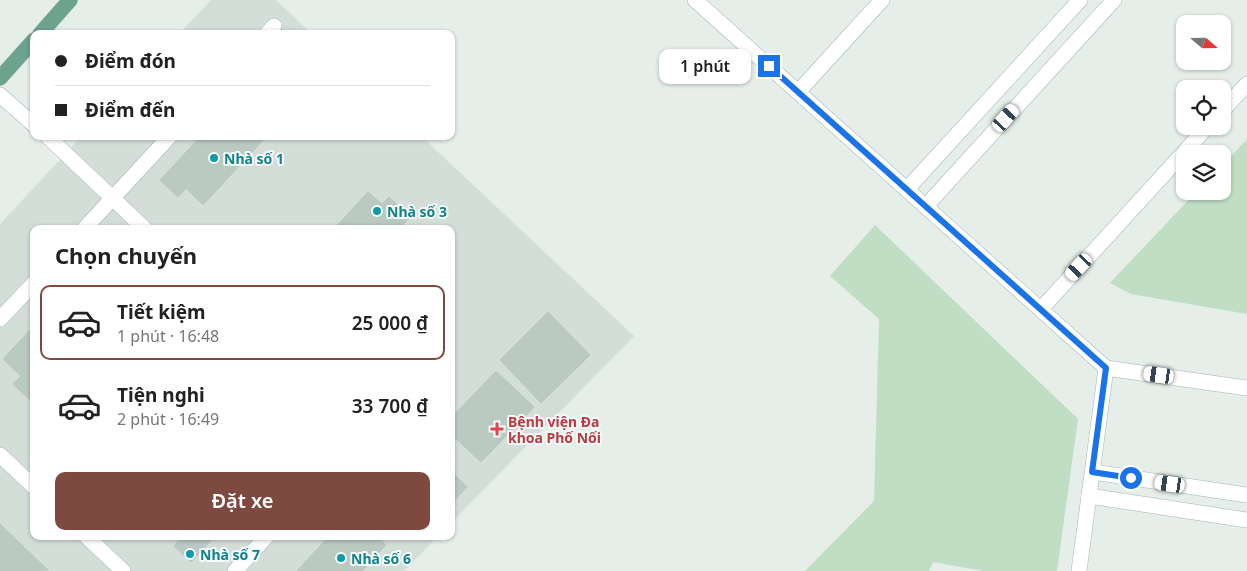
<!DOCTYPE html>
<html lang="vi">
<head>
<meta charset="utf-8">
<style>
	body { margin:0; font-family:"Noto Sans",sans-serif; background:#f2f2f2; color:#222; height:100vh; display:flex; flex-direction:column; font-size:19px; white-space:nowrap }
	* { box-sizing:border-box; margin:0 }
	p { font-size:16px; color:#767676 }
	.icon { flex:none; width:28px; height:28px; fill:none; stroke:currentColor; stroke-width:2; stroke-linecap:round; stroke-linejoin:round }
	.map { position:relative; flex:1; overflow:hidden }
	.sheet { position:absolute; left:30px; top:225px; width:425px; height:315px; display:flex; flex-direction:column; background:#fff; border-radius:10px; box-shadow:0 1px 4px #0004 }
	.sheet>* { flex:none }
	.banner { position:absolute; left:30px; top:30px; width:425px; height:110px; border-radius:10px; box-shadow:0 1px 4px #0004; display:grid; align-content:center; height:110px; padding:0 25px; background:#fff }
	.needle { width:32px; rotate:110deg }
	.buttons { position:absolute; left:1176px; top:15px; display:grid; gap:10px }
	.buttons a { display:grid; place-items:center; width:55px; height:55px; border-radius:10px; background:#fff; box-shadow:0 1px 4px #0004; font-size:25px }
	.end { position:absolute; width:22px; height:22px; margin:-11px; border:6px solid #1a73e8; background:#fff; box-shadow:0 0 0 2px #fff }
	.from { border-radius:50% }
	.bubble { position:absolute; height:35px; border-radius:10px; background:#fff; box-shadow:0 1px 4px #0004; font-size:16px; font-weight:600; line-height:35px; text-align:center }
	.car { position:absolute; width:15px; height:30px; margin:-15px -8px; border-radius:6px; box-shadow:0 0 4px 1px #0007; background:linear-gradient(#fff 24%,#345 0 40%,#fff 0 76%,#345 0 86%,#fff 0) }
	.banner b { display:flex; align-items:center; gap:18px; height:48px; font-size:19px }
	.banner b+b { border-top:1px solid #e0e0e0 }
	.banner i { width:12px; height:12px; background:#222 }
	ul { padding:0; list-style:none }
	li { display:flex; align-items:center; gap:15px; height:75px; margin:0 10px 8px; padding:0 15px; border:2px solid transparent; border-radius:10px }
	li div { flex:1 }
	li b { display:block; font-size:19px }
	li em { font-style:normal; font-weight:600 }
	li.active { border-color:#7e493f }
	li>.icon { width:45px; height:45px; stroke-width:1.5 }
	h2 { padding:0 25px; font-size:22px; line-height:60px }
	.primary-button { display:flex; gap:10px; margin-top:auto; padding:10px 25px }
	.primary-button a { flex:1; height:58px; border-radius:10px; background:#7e493f; color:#fff; font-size:20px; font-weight:600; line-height:58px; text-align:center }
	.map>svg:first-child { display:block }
	.built { fill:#d3ded8 }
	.green { fill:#bfdec4 }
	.building { fill:#bac9c2; stroke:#b8c8c0 }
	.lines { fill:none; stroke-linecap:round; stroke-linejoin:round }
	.minor-casing { stroke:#a7b6b0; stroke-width:16 }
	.major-casing { stroke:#c2cac7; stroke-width:16 }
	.minor { stroke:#fff; stroke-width:15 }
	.major { stroke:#6ba38f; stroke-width:15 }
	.route { stroke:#1a73e8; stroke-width:6 }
	.culture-dot { fill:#0f9aa8; stroke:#f6faf8; stroke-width:2 }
	.health-dot { fill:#e0444e; stroke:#f6faf8; stroke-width:2 }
	.labels { text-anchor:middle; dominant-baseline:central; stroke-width:4; stroke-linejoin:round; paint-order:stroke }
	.culture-label { font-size:14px; font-weight:bold; fill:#0d838f; stroke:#f6faf8; text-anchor:start }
	.health-label { font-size:14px; font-weight:bold; fill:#be3a42; stroke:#f6faf8; text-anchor:start }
</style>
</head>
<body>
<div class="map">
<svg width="1247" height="571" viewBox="0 0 1247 571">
	<rect width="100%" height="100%" fill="#e5eee9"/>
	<g class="built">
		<path d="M211 0H276L312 34H179Z"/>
		<path d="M82 136H421L634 336 451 523V229H34V536H438L404 571H0V224Z"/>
	</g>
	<g class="green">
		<path d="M1247 139V314L1131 294 1110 283 1197 191H1222L1223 165Z"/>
		<path d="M875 225 1078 419 1057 571H984L933 562 929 571H805L874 501 879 319 830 276Z"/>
	</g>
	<g class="building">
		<path d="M201 136H267L203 205 186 188 178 197 160 180Z"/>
		<path d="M368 192 382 204 389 197 410 217 399 229H334Z"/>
		<path d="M548 312 590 355 541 403 500 360Z"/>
		<path d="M34 326V396L30 400 13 384 21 376 3 359Z"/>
		<path d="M496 371 534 407 481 462 451 434V418Z"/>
		<path d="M451 471 467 487 451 504Z"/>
		<path d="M0 524 49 571H0Z"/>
		<path d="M180 536H215L191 562 174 546 181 538Z"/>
		<path d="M329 536H377L386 545 362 571H297Z"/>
	</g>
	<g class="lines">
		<g class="minor-casing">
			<g id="minor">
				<path d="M695 0 1106 368 1247 388"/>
				<path d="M267 34 274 26"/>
				<path d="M798 92 882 0"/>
				<path d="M0 95 34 125"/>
				<path d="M1222 111 1247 84"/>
				<path d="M47 136 145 229"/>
				<path d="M907 189 1080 0"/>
				<path d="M926 206 1114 0"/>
				<path d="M84 229 170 136"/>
				<path d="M1041 309 1208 126"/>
				<path d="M0 319 34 283"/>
				<path d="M0 455 34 487"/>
				<path d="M1093 472 1247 495"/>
				<path d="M1089 496 1247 520"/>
				<path d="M86 536 123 571"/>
				<path d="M235 571 267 536"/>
				<path d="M1079 571 1106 368"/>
			</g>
		</g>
		<g class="major-casing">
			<g id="major">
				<path d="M40 34 70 0"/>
				<path d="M0 78 34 40"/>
			</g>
		</g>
		<use href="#minor" class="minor"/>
		<use href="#major" class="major"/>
	</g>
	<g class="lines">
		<path class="route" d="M769 66 1106 368 1092 472 1131 478"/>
	</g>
	<g class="culture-dot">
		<circle cx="214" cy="158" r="5"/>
		<circle cx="377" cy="211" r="5"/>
		<circle cx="190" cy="554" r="5"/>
		<circle cx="341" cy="558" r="5"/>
	</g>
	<path class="health-dot" d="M494.5 421.5h5v5h5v5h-5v5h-5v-5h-5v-5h5z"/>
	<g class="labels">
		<g class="culture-label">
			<text x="224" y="158">Nhà số 1</text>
			<text x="387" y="211">Nhà số 3</text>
			<text x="200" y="554">Nhà số 7</text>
			<text x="351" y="558">Nhà số 6</text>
		</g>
		<g class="health-label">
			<text x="508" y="421">Bệnh viện Đa<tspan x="508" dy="16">khoa Phố Nối</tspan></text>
		</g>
	</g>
</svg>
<div class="buttons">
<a><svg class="needle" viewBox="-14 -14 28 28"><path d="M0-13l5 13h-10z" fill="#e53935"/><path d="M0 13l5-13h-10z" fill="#767676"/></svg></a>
<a><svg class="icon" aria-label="locate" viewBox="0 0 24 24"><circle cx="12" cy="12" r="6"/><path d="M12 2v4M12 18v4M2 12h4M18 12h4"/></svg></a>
<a><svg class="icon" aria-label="layers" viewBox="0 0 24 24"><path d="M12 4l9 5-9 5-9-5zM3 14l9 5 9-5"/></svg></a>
</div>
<i class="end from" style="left:1131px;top:478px"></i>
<i class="end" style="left:769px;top:66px"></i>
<div class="bubble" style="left:659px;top:49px;width:92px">1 phút</div>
<i class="car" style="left:1006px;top:118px;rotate:42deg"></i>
<i class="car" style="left:1079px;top:267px;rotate:223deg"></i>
<i class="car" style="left:1159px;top:375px;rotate:278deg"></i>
<i class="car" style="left:1170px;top:484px;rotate:278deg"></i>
<div class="banner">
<b><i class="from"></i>Điểm đón</b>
<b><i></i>Điểm đến</b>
</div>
<section class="sheet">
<h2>Chọn chuyến</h2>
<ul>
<li class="active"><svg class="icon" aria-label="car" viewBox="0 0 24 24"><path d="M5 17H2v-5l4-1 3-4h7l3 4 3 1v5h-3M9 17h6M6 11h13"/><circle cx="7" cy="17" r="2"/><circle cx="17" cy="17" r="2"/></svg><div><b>Tiết kiệm</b><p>1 phút · 16:48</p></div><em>25 000 ₫</em></li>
<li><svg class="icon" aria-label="car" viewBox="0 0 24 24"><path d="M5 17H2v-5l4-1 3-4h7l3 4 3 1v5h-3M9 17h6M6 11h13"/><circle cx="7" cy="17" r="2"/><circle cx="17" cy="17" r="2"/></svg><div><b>Tiện nghi</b><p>2 phút · 16:49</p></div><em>33 700 ₫</em></li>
</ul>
<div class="primary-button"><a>Đặt xe</a></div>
</section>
</div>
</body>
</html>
